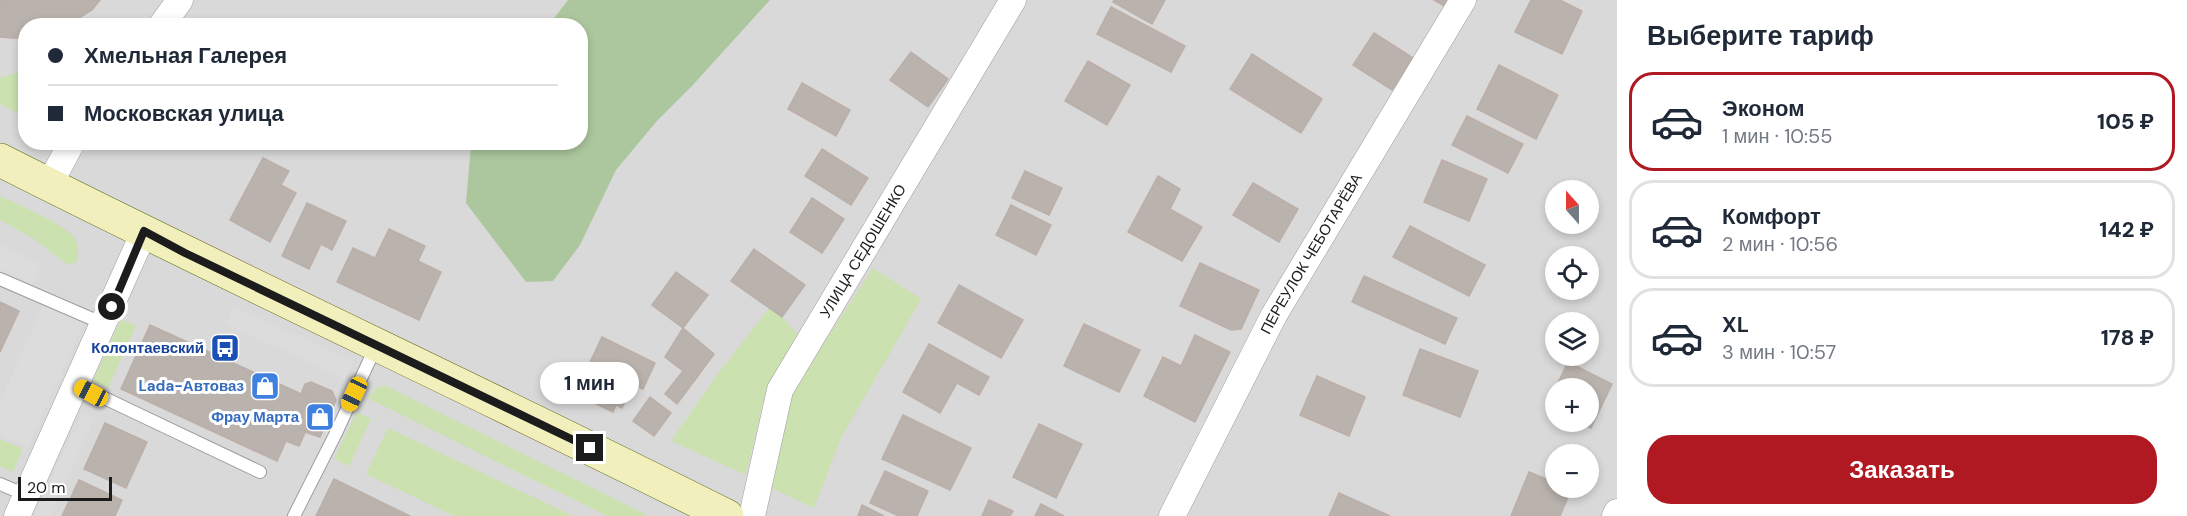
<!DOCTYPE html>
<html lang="ru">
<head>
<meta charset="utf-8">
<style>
	body { margin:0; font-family:"DM Sans",sans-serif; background:#f2f2f3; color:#1f2937; height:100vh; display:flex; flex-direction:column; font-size:22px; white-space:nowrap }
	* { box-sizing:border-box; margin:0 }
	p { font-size:20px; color:#747a83 }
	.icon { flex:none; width:33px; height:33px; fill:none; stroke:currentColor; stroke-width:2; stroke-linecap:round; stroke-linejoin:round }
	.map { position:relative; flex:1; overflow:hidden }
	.details { display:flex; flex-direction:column; background:#fff; width:570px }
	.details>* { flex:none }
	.hud { position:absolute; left:18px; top:18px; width:570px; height:132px; border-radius:24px; box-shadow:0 3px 9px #0003; display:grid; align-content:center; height:132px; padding:0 30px; background:#fff }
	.needle { width:39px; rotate:339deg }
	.tools { position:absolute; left:1545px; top:180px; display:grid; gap:12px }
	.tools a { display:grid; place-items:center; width:54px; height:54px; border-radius:50%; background:#fff; box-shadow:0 3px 9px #0003; font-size:30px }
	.scale { position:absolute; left:18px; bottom:15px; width:94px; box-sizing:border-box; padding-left:6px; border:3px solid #1c1c1c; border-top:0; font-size:16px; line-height:21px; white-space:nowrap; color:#1c1c1c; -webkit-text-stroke:4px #fff; paint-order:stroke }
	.end { position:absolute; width:27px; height:27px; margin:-14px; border:8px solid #1c1c1c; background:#fff; box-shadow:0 0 0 3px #fff }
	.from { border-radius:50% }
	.bubble { position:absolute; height:42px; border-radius:21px; background:#fff; box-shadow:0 3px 9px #0003; font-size:20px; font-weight:800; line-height:42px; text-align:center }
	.car { position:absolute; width:18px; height:36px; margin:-18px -9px; border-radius:8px; box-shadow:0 0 4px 2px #0007; background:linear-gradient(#f5c518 24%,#345 0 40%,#f5c518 0 76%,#345 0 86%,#f5c518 0) }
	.hud b { display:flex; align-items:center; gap:21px; height:57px; font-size:22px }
	.hud b+b { border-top:2px solid #e0e1e3 }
	.hud i { width:15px; height:15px; background:#1f2937 }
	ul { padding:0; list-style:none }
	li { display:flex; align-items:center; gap:18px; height:99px; margin:0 12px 9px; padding:0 18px; border:3px solid #e0e1e3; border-radius:24px }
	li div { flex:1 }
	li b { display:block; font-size:22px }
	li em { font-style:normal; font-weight:800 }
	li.active { border-color:#b01922 }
	li>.icon { width:54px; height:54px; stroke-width:1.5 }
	h2 { padding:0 30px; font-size:27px; line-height:72px }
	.action { display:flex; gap:12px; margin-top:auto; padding:12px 30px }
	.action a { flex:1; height:69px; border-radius:24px; background:#b01922; color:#fff; font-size:24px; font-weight:800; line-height:69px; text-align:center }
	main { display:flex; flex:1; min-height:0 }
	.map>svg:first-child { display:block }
	.residential { fill:#dad9d9; fill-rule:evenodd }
	.grass { fill:#cbe1af }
	.forest { fill:#acc79d }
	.parking { fill:#dcdcdc }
	.building { fill:#b9b2ad; stroke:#bcafa8; stroke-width:1.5 }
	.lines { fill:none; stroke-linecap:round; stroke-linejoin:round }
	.service-casing { stroke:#9d9d9d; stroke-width:14 }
	.minor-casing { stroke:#9d9d9d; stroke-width:27 }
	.secondary-casing { stroke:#616512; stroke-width:34 }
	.service { stroke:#fff; stroke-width:12 }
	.minor { stroke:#fff; stroke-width:26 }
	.secondary { stroke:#f1f0bd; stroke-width:33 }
	.route { stroke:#1c1c1c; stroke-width:8 }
	.labels { text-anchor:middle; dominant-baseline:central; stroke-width:6; stroke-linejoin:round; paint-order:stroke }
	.street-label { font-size:15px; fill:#1c1c1c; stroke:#fff }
	.transit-label { font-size:15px; font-weight:bold; fill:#164399; stroke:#fff; text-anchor:end }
	.shop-label { font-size:15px; font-weight:bold; fill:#366cbe; stroke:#fff; text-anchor:end }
</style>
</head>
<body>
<main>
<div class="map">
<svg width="1617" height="516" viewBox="0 0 1617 516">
	<rect width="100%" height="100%" fill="#ece9e3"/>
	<path class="residential" d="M0 0H1617V516H0ZM26 26H580V142H26ZM1556 190H1588V224H1556ZM1556 256H1588V290H1556ZM1556 322H1588V356H1556ZM1556 388H1588V422H1556ZM1556 454H1588V488H1556Z"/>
	<g class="grass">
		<path d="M25 70 26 72 25 118 0 104V78Z"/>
		<path d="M0 196C19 205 58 221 72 235 79 242 79 252 77 262L68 265 34 239 0 220Z"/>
		<path d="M873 268 921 299 841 438 814 508 769 487 792 392Z"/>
		<path d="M774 302 782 317 800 337 767 386 746 475 671 441 719 372Z"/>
		<path d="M121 319 136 326 108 388 93 381Z"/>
		<path d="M386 386 649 516H607L367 398 378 387Z"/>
		<path d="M357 412 371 419 349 466 334 459Z"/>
		<path d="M388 428 573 516H454L366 474Z"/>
		<path d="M0 439 23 449 13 472 0 466Z"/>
	</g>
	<path class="forest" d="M568 0H770L692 86 656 122 616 170 580 245 553 281 526 282 466 203 471 145 473 142H580V26L549 25Z"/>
	<g class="parking">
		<path d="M0 245 41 264 32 284 0 269Z"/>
		<path d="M49 293 90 311 28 447 0 434V402Z"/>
		<path d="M234 307 354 361 345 379 226 324Z"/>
		<path d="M82 413 95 418 50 516H34Z"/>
	</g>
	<g class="building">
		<path d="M0 0H100L92 10 66 26H26V38H11L0 37Z"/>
		<path d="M1114 0H1165L1152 24 1113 2Z"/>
		<path d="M1434 0H1450L1446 7Z"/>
		<path d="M1531 0H1560L1582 11 1562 54 1515 32Z"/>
		<path d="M1111 7 1185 46 1171 72 1097 34Z"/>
		<path d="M1374 33 1413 58 1392 90 1353 65Z"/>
		<path d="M911 52 948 79 928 107 890 80Z"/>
		<path d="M1252 54 1322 99 1301 133 1230 89Z"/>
		<path d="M1088 61 1130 85 1107 125 1065 101Z"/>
		<path d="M1499 65 1558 95 1536 139 1477 109Z"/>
		<path d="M802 83 850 110 836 136 788 109Z"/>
		<path d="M1467 116 1523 144 1508 173 1452 145Z"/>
		<path d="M822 149 868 178 851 205 805 176Z"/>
		<path d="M263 158 289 171 281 185 296 193 270 242 230 220Z"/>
		<path d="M1442 160 1487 179 1469 221 1424 202Z"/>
		<path d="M1025 171 1062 188 1049 215 1012 198Z"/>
		<path d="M1158 176 1180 189 1170 209 1202 227 1182 261 1128 232Z"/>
		<path d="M1253 183 1298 209 1279 242 1233 215Z"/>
		<path d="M812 198 844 219 822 253 790 232Z"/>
		<path d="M307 203 346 221 332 250 321 244 309 269 282 256Z"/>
		<path d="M1011 205 1051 225 1036 255 996 235Z"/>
		<path d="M1410 226 1485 265 1469 296 1393 257Z"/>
		<path d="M389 229 425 246 418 261 441 272 419 320 337 282 353 248 375 258Z"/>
		<path d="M754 249 805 285 782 317 731 281Z"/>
		<path d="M1200 263 1259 290 1241 329 1231 330 1180 306Z"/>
		<path d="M676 272 708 295 683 328 652 305Z"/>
		<path d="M1364 276 1457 318 1445 344 1352 302Z"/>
		<path d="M959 285 1023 320 1001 358 938 323Z"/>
		<path d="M0 302 19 311 0 352Z"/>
		<path d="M1084 324 1140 350 1119 392 1064 366Z"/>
		<path d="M150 325 319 402 299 446 286 441 277 461 121 389Z"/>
		<path d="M683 328 714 354 695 380 665 357Z"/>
		<path d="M1195 335 1230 352 1195 422 1144 396 1163 357 1181 366Z"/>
		<path d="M602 337 655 363 643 389 633 385 622 408 616 405 613 412 575 394Z"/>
		<path d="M929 344 989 377 979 395 957 383 940 413 903 392Z"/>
		<path d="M1420 349 1478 371 1460 417 1403 395Z"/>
		<path d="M1568 362 1612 384 1591 428 1578 422H1588V388H1556V410L1547 406Z"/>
		<path d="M683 371 695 380 677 404 665 394Z"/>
		<path d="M1317 376 1365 397 1349 436 1300 415Z"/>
		<path d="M311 382 332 391 336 400 320 437 305 432 319 402 301 394 305 384Z"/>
		<path d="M650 397 671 413 654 436 633 421Z"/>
		<path d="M903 415 971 448 950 490 882 459Z"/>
		<path d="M105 423 147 442 126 488 84 469Z"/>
		<path d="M1039 424 1082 444 1056 498 1013 477Z"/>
		<path d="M885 471 928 491 917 516H899L870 503Z"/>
		<path d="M1529 472 1556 483V488L1571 490 1560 516H1511Z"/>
		<path d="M334 479 410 516H316Z"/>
		<path d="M79 480 122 500 115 516H62Z"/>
		<path d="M1339 493 1390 516H1329Z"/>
		<path d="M989 500 1013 511 1010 516H982Z"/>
		<path d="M1041 504 1064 516H1035Z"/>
		<path d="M862 505 884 516H858Z"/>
	</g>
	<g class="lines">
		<g class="service-casing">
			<g id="service">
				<path d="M0 279 104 324"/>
				<path d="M77 385 260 472"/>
				<path d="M0 484 26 495"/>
				<path d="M294 516 336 433 376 346"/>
			</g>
		</g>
		<g class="minor-casing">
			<g id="minor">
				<path d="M161 26 180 0"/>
				<path d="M49 185 72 142"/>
				<path d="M17 516 144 232"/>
				<path id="s1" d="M752 516 780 390 1013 0"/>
				<path id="s2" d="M1172 516 1274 315 1463 0"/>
				<path d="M1615 516 1617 512"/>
			</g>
		</g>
		<g class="secondary-casing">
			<path id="secondary" d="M0 160C241 282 486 395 727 516"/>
		</g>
		<use href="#service" class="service"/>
		<use href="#minor" class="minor"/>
		<use href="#secondary" class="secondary"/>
	</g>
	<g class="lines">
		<path class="route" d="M112 307 144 231 185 253 590 448"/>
	</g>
	<defs>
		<g id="bus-square" transform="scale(1.5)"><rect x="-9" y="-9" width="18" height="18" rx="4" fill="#1a4fb4" stroke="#fff"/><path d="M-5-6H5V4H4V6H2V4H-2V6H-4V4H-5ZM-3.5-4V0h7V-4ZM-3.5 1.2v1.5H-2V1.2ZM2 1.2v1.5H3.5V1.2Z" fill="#fff"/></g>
		<g id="shop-square" transform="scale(1.5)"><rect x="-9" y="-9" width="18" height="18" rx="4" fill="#3f7fe0" stroke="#fff"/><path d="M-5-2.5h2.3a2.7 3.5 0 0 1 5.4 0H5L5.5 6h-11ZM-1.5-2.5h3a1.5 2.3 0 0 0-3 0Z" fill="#fff"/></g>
	</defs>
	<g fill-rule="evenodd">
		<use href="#bus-square" x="225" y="348"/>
		<use href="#shop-square" x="265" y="386"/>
		<use href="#shop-square" x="320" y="417"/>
	</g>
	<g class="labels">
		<g class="street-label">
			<text stroke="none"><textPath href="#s1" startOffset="291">УЛИЦА СЕДОШЕНКО</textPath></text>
			<text stroke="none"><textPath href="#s2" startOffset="297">ПЕРЕУЛОК ЧЕБОТАРЁВА</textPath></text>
		</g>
		<g class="transit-label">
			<text x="204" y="348">Колонтаевский</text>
		</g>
		<g class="shop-label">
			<text x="244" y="386">Lada-Автоваз</text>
			<text x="299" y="417">Фрау Марта</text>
		</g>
	</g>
</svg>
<div class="tools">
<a><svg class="needle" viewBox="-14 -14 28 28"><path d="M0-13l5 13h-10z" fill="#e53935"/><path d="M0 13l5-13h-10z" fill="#747a83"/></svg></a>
<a><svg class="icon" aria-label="locate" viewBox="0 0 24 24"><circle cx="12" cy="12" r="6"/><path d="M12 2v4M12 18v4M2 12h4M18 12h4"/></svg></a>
<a><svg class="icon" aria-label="layers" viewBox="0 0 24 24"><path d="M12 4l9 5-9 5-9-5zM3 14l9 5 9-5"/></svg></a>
<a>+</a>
<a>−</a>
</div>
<div class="scale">20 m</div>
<i class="end from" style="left:112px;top:307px"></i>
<i class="end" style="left:590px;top:448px"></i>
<div class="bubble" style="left:540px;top:362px;width:99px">1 мин</div>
<i class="car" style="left:91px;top:393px;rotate:298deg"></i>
<i class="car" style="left:354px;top:394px;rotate:205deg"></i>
<div class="hud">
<b><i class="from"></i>Хмельная Галерея</b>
<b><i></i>Московская улица</b>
</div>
</div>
<section class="details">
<h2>Выберите тариф</h2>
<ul>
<li class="active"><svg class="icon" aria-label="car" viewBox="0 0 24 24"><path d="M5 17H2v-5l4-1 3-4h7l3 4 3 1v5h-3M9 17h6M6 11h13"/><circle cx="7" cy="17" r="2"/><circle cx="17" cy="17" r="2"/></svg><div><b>Эконом</b><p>1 мин · 10:55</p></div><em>105 ₽</em></li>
<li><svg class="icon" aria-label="car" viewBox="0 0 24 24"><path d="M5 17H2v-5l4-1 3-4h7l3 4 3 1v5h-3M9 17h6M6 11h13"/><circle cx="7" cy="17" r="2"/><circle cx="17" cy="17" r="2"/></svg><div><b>Комфорт</b><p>2 мин · 10:56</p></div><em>142 ₽</em></li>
<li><svg class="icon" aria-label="car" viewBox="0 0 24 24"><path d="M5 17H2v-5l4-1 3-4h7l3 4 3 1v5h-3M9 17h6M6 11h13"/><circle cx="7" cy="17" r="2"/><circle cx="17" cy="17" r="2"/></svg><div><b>XL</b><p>3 мин · 10:57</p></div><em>178 ₽</em></li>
</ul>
<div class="action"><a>Заказать</a></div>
</section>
</main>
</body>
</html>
